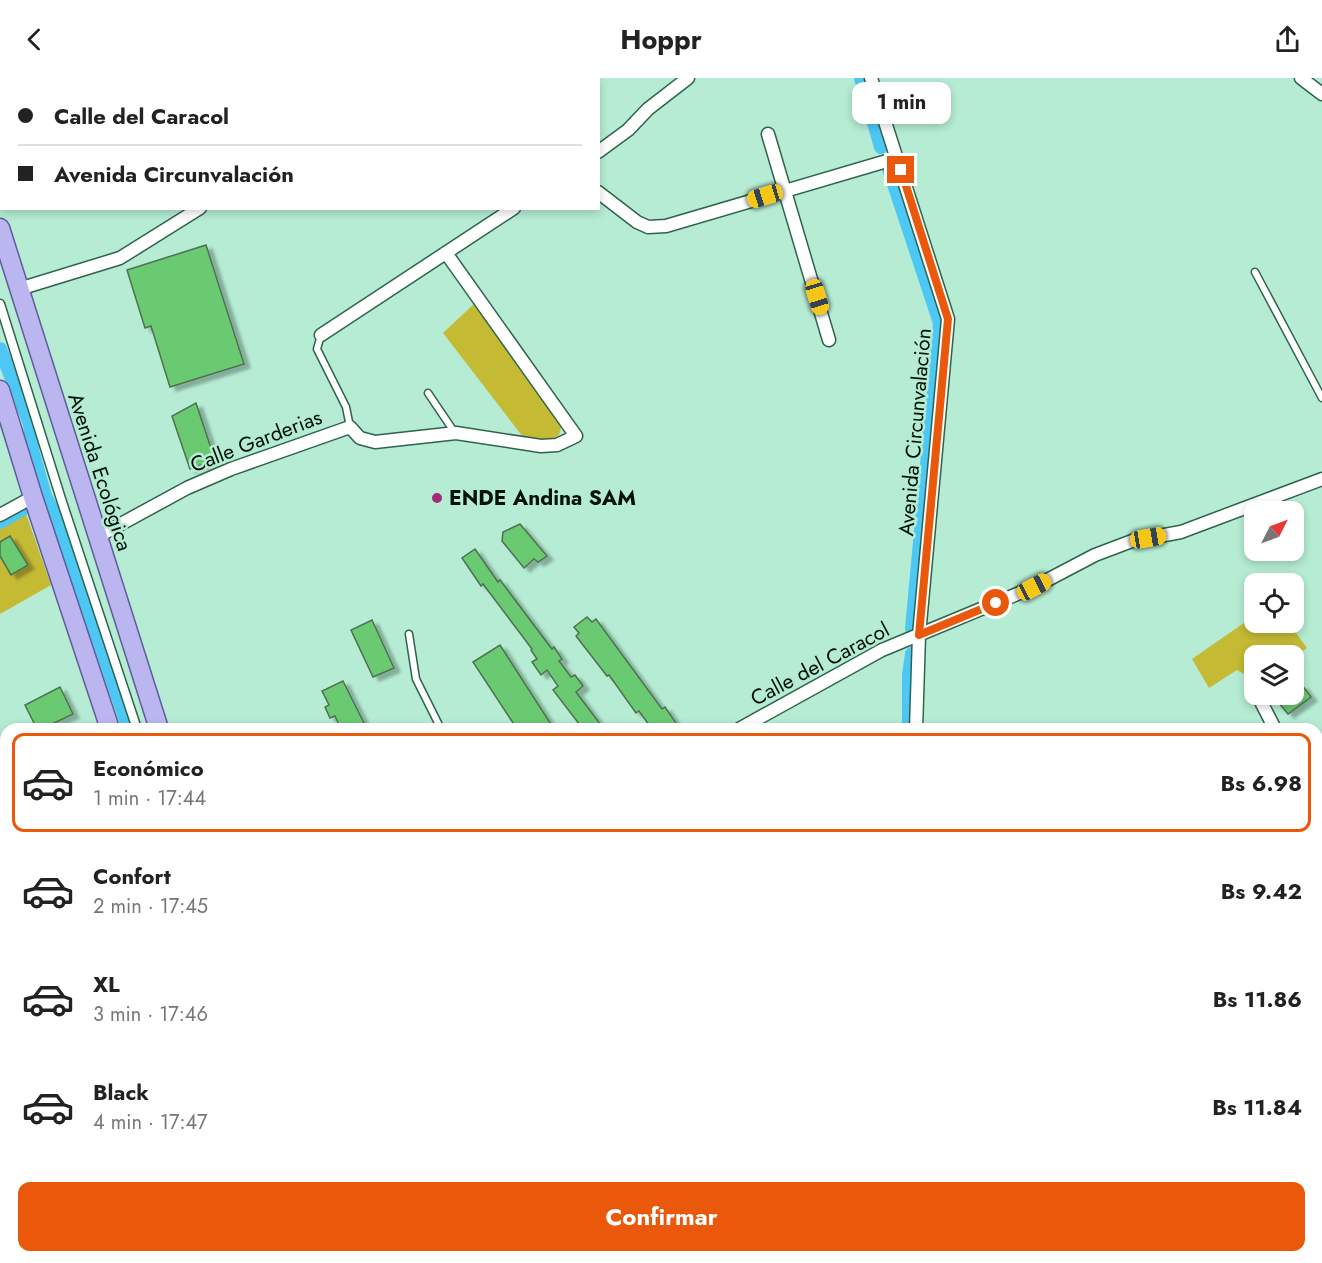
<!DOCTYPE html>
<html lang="es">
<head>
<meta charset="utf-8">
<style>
	body { margin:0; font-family:Jost,sans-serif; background:#f6f6f6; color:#222; height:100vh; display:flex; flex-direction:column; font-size:22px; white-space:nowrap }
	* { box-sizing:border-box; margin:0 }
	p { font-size:20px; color:#767676 }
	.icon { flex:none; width:33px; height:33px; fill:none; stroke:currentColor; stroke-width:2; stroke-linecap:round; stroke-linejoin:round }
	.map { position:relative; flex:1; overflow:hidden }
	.drawer { position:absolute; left:0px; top:645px; width:1323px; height:540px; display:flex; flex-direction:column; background:#fff; border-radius:18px 18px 0 0; box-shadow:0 3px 9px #0003 }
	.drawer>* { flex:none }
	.guide { position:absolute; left:0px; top:0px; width:600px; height:132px; box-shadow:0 3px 9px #0003; display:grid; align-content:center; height:132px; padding:0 18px; background:#fff }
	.needle { width:39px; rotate:48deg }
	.controls { position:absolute; left:1244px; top:423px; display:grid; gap:12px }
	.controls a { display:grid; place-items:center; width:60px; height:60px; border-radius:12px; background:#fff; box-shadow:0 3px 9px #0003; font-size:30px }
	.end { position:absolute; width:27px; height:27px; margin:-14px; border:8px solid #ea580c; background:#fff; box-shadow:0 0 0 3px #fff }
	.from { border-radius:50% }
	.bubble { position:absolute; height:42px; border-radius:12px; background:#fff; box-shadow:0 3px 9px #0003; font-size:20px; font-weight:700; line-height:42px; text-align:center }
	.car { position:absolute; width:18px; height:36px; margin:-18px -9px; border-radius:8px; box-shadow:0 0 4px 2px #0007; background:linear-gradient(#f5c518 24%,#345 0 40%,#f5c518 0 76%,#345 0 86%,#f5c518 0) }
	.guide b { display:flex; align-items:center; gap:21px; height:57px; font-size:22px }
	.guide b+b { border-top:2px solid #e0e0e0 }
	.guide i { width:15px; height:15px; background:#222 }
	ul { padding:10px 0 0; list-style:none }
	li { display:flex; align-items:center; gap:18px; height:99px; margin:0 12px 9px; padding:0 6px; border:3px solid transparent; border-radius:12px }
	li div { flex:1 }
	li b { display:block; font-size:22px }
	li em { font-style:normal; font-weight:700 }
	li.current { border-color:#ea580c }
	li>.icon { width:54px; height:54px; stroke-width:1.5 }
	.cta { display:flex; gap:12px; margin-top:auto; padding:12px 18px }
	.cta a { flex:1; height:69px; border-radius:12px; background:#ea580c; color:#fff; font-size:24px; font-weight:700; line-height:69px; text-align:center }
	header { display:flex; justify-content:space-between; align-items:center; height:78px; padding:0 18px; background:#fff; font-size:27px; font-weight:700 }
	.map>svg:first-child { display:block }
	.green { fill:#c4ba34 }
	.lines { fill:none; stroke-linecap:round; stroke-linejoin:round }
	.canal { stroke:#4dc8f4; stroke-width:14 }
	.building { fill:#6aca71; stroke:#4f7150; stroke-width:1.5; filter:url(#shadow) }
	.service-casing { stroke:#2f634e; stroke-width:9 }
	.pedestrian-casing { stroke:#2f634e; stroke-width:11 }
	.minor-casing { stroke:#2f634e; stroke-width:15 }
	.tertiary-casing { stroke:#2f634e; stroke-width:16 }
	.secondary-casing { stroke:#2f634e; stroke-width:20 }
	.primary-casing { stroke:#5c5d99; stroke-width:21 }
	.service { stroke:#fff; stroke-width:6 }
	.pedestrian { stroke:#fff; stroke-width:8 }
	.minor { stroke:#fff; stroke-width:12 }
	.tertiary { stroke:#fff; stroke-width:14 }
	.secondary { stroke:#fff; stroke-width:16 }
	.primary { stroke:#bbb6f0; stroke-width:18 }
	.route { stroke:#ea580c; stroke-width:8 }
	.poi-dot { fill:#a5287a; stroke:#b5ecd3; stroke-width:2 }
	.labels { text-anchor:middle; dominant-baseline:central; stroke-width:5; stroke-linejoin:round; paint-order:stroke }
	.street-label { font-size:21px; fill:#001109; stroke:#b5ecd3 }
	.poi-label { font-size:21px; font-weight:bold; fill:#001109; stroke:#b5ecd3; text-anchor:start }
</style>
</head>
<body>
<header><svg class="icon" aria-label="back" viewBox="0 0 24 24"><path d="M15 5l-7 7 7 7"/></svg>Hoppr<svg class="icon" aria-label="share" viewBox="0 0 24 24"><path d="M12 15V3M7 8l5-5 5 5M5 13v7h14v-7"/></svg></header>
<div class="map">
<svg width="1322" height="1185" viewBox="0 0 1322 1185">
	<defs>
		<filter id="shadow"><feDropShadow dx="6" dy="4" stdDeviation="1.5" flood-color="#0004"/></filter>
	</defs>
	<rect width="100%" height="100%" fill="#b5ecd3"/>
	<g class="green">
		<path d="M474 226 560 343C566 369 537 362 523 359L443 255Z"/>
		<path d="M25 433 51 507 0 536V448Z"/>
		<path d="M1254 538V544L1289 545 1307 570 1293 580V578H1254V602L1237 592 1209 610 1192 581Z"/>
		<path d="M6 851V927L0 915V852Z"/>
	</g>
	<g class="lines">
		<g class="canal">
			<path d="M861 0 881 69"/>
			<path d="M889 91 940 245 912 551"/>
			<path d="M0 271 30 346 32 372 45 418 57 441 129 651"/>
			<path d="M0 444 26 429"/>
			<path d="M909 651V597L912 576"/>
			<path d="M1317 1139 1322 1138"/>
			<path d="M25 1185 36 1179"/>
			<path d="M201 1185 202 1179"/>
		</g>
	</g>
	<g class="building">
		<path d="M206 167 244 286 170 309 151 248 145 250 127 192Z"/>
		<path d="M196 325 215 382 190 391 172 338Z"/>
		<path d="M520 446 547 478 538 484 534 481 524 490 502 463 503 454Z"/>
		<path d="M10 458 28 487 11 497 0 478V464Z"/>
		<path d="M475 471 498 504 500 502 552 571 554 569 562 581 559 583 571 599 575 597 583 608 576 614 604 651H583L553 612 558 608 547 592 541 597 532 584 537 581 531 572 532 571 483 506 481 508 462 480Z"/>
		<path d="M587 539 592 544 596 541 662 631 665 629 680 651H652L639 633 636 635 609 597 607 598 576 558 579 555 574 549Z"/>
		<path d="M372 542 394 590 373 599 351 552Z"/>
		<path d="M500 567 554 651H517L473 584Z"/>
		<path d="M343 603 367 651H341L335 638 330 640 325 629 329 627 322 613Z"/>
		<path d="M1302 607 1311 619 1288 636 1278 624 1288 616H1293V613Z"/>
		<path d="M60 609 73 636 42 651H37L25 627Z"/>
	</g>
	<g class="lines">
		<g class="service-casing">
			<g id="service">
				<path d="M431 2 433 0"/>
				<path d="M1255 194 1322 320"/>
				<path d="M321 257 317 271 346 329 350 349"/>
				<path d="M428 315 455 355"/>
				<path d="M409 556 416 601 441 651"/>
			</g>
		</g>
		<g class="pedestrian-casing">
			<path id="pedestrian" d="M0 226 61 421 137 651"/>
		</g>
		<g class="minor-casing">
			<g id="minor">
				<path d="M180 0V2"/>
				<path d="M871 0 948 241 919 557 916 651"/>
				<path d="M1301 0 1322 16"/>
				<path d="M768 56 829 262"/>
				<path d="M598 74 628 52 648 31 688 0"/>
				<path d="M598 114 637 144 648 149 666 148 897 80"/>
				<path d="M19 211 120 180 200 130"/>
				<path d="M321 257 514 130"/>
				<path d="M0 437 33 419"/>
				<path d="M97 459 187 410 231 391 350 349 360 360 375 364 456 355 541 368 557 367 576 358 446 175"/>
				<path d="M1257 616 1275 651"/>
				<path d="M739 651 882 572 1034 509 1095 477 1132 463 1181 454 1322 401"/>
				<path d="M1317 733 1322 743"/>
				<path d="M0 844 6 843"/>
				<path d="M0 958 6 955"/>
				<path d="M0 1020 6 1017"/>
				<path d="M440 1179 442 1185"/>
				<path d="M662 1179 663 1185"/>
				<path d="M14 1185 25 1179"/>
				<path d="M194 1185 196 1179"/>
				<path d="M768 1185 770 1179"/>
			</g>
		</g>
		<g class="tertiary-casing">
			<path id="tertiary" d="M1317 757 1322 756"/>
		</g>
		<g class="secondary-casing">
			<g id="secondary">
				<path d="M913 1179 914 1185"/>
				<path d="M931 1179 932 1185"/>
			</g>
		</g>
		<g class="primary-casing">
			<g id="primary">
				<path d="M0 150 159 651"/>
				<path d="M0 312 33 419 110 651"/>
				<path d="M293 1179 296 1185"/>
				<path d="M320 1179 322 1185"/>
			</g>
		</g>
		<use href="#service" class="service"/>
		<use href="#pedestrian" class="pedestrian"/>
		<use href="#minor" class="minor"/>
		<use href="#tertiary" class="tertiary"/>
		<use href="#secondary" class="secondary"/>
		<use href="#primary" class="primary"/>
	</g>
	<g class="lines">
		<path class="route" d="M901 92 948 241 919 557 996 525"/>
	</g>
	<circle class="poi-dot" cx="437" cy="420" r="6"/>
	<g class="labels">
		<g class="street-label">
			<text transform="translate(915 354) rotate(-85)">Avenida Circunvalación</text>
			<text transform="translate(256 363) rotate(-21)">Calle Garderias</text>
			<text transform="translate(100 394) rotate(72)">Avenida Ecológica</text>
			<text transform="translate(820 586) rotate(-28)">Calle del Caracol</text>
		</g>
		<g class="poi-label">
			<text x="449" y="420">ENDE Andina SAM</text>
		</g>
	</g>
</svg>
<div class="controls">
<a><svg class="needle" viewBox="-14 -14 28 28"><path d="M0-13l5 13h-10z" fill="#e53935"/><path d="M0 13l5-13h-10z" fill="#767676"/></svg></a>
<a><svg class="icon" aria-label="locate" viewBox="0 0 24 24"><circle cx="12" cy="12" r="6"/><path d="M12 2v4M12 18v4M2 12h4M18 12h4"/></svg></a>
<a><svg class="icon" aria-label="layers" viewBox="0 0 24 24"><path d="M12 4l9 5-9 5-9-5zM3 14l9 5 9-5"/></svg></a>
</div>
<i class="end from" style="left:996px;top:525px"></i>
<i class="end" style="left:901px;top:92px"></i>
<div class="bubble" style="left:852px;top:4px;width:99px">1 min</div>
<i class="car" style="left:765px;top:118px;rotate:253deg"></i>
<i class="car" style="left:817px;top:219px;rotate:163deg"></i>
<i class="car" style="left:1148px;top:460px;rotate:80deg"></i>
<i class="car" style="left:1034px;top:509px;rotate:62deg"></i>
<div class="guide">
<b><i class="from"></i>Calle del Caracol</b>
<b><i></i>Avenida Circunvalación</b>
</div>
<section class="drawer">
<ul>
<li class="current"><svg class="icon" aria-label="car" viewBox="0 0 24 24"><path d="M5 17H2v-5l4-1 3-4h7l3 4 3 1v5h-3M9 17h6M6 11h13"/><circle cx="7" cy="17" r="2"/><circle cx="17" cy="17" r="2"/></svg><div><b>Económico</b><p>1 min · 17:44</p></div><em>Bs 6.98</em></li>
<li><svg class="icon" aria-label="car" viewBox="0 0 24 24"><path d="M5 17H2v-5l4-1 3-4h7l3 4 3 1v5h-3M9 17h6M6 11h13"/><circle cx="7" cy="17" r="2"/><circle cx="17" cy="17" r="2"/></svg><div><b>Confort</b><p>2 min · 17:45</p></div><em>Bs 9.42</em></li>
<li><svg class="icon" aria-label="car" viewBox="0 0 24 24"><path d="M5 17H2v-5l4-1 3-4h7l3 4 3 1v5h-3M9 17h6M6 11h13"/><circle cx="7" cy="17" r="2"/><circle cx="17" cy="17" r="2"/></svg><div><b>XL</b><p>3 min · 17:46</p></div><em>Bs 11.86</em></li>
<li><svg class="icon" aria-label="car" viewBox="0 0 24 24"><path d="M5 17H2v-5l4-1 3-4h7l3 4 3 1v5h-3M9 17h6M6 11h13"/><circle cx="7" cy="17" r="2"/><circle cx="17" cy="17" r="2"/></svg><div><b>Black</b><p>4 min · 17:47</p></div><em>Bs 11.84</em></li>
</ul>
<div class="cta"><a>Confirmar</a></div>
</section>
</div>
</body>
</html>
